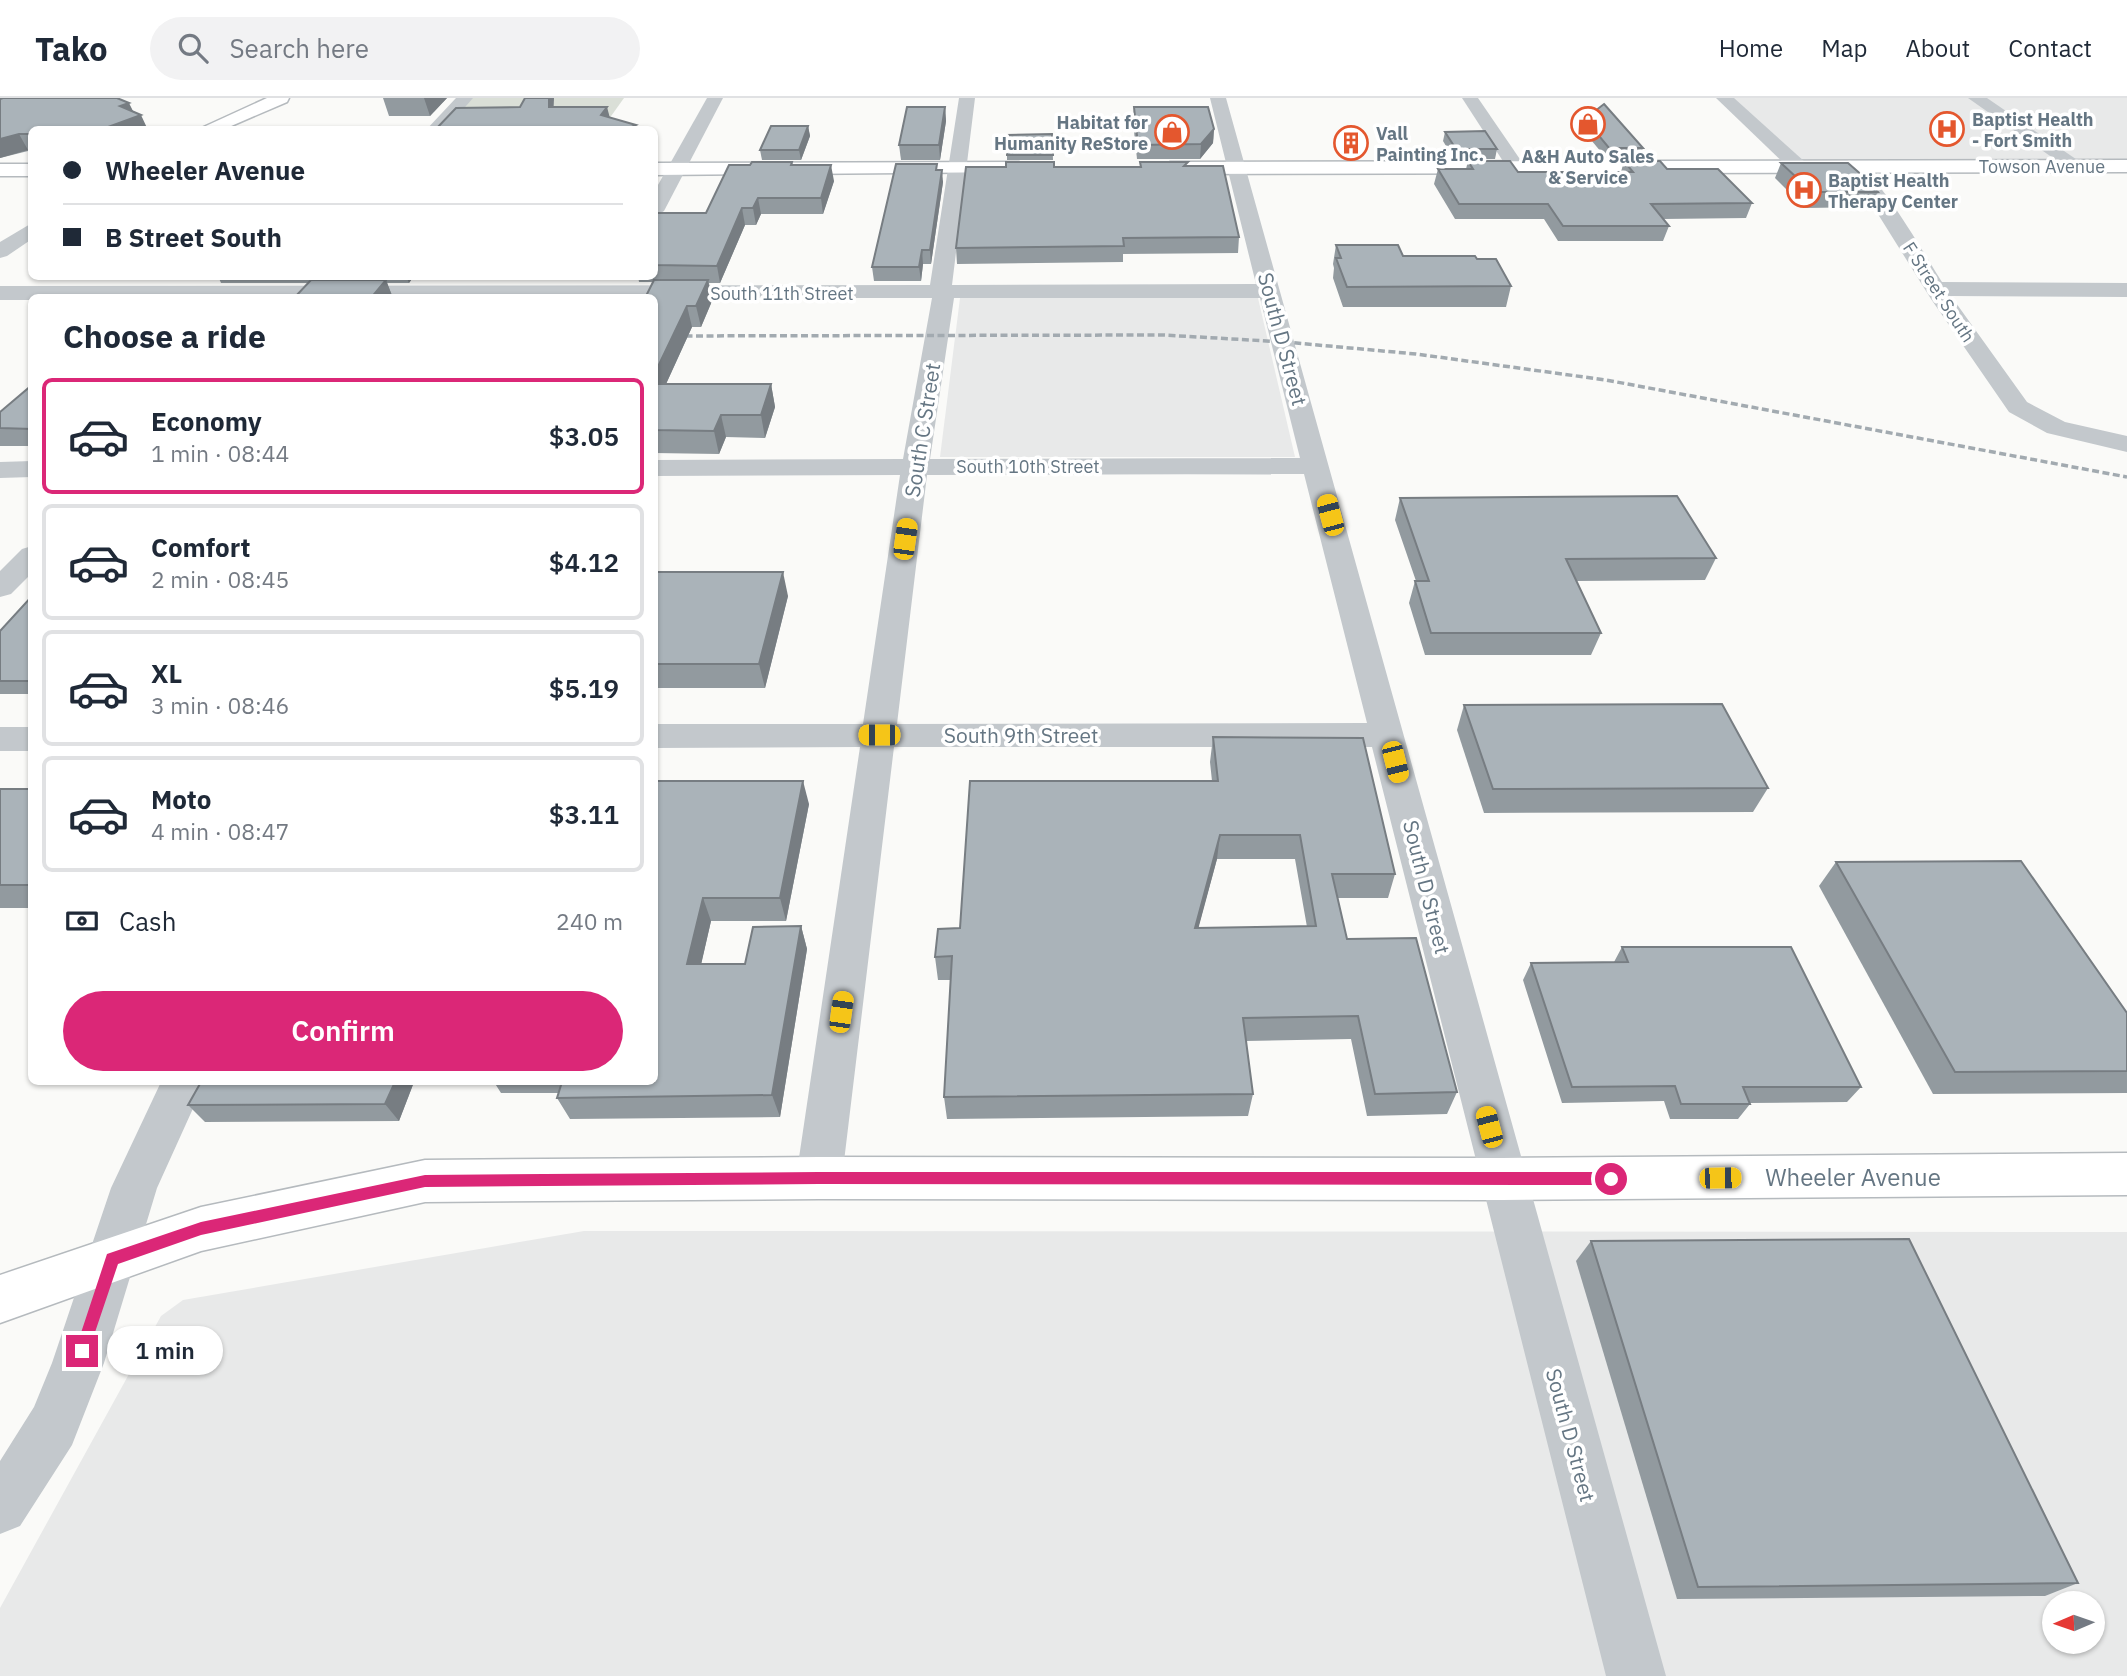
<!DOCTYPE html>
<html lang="en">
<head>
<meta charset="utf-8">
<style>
	body { margin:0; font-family:"IBM Plex Sans",sans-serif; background:#f2f2f3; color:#1f2937; height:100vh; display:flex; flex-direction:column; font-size:26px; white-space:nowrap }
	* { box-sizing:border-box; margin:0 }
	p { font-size:23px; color:#747a83 }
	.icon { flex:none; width:38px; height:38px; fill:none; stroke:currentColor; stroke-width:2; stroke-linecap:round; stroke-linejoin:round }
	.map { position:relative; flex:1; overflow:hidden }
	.sheet { position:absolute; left:28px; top:196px; width:630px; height:791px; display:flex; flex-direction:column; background:#fff; border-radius:10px; box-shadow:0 2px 5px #0004 }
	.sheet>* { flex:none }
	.hud { position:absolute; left:28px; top:28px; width:630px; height:154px; border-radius:10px; box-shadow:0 2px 5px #0004; display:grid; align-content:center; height:154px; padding:0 35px; background:#fff }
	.needle { width:46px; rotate:268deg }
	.controls { position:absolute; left:2042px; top:1493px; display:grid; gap:14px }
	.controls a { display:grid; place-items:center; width:63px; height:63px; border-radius:50%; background:#fff; box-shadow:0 2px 5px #0004; font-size:35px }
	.end { position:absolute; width:32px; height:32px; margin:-16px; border:9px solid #db2777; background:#fff; box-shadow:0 0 0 4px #fff }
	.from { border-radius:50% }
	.bubble { position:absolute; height:49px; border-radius:24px; background:#fff; box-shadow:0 2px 5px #0004; font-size:23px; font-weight:600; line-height:49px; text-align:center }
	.car { position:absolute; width:21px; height:42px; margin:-21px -10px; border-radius:9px; box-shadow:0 0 5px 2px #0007; background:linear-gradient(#f5c518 24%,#345 0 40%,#f5c518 0 76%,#345 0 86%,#f5c518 0) }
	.hud b { display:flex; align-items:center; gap:24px; height:66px; font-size:26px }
	.hud b+b { border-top:2px solid #e0e1e3 }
	.hud i { width:18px; height:18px; background:#1f2937 }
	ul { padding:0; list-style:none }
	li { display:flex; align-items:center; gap:21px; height:116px; margin:0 14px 10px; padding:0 21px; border:4px solid #e0e1e3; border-radius:10px }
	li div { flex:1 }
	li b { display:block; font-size:26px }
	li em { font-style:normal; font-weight:600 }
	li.selected { border-color:#db2777 }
	li>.icon { width:63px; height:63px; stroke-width:1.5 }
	h2 { padding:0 35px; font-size:32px; line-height:84px }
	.pay { display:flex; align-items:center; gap:18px; height:77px; padding:0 35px; font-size:26px }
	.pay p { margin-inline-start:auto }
	.primary-button { display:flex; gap:14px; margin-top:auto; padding:14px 35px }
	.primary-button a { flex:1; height:80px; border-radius:42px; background:#db2777; color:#fff; font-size:28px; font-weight:600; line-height:80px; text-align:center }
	header { display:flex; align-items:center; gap:42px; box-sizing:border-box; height:98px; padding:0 35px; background:#fff; border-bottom:2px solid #e0e1e3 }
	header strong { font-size:33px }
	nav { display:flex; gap:38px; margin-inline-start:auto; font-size:24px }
	.search { width:490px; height:63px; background:#f2f2f3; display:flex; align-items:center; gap:18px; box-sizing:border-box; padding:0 24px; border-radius:38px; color:#747a83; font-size:26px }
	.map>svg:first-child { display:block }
	.built { fill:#e8e9e9; fill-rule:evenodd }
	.green { fill:#dadfd7 }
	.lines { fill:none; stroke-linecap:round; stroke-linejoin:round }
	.major-casing { stroke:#b5babe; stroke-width:3 }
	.minor { fill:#c3c8cc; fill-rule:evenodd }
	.major { fill:#fff; fill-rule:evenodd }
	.rail { stroke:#a2aab0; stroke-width:3.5; stroke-dasharray:7 3.5; stroke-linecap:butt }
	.wall { fill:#929a9f; fill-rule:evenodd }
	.shaded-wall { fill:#777d82 }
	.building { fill:#aab3b9; stroke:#777d82; stroke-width:2; fill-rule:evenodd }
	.route { fill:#db2777 }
	.labels { text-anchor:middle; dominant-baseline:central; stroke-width:7; stroke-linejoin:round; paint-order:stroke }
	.far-poi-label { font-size:18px; font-weight:bold; fill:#657683; stroke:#fff; text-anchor:start }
	.far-street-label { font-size:18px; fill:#657683; stroke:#fff }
	.street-label { font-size:21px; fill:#657683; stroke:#fff }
	.near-street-label { font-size:24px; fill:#657683; stroke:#fff }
</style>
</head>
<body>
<header>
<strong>Tako</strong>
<div class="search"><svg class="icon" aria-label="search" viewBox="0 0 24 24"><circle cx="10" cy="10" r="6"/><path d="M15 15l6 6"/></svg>Search here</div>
<nav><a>Home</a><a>Map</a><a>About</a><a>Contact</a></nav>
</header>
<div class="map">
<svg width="2127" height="1578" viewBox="0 0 2127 1578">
	<rect width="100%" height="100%" fill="#fafaf8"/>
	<g class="built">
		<path d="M1732 0H2127V61L1802 63Z"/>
		<path d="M960 200H1258L1295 359H940Z"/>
		<path d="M584 1133 2127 1134V1578H0V1510L161 1218 183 1202ZM2054 1505H2093V1544H2054Z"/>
	</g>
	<path class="green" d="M465 0H624L609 21H445Z"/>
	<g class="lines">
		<g class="major-casing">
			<g id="major">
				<path d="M267 0H289L287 4 222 32H197Z"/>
				<path d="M2127 62V74L1170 76 1161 70 1170 64Z"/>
				<path d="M1019 64 1028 70 1026 74 654 77V65Z"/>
				<rect x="0" y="66" width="32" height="12"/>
				<path d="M2127 1055V1097L1502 1102 819 1101 425 1104 201 1153 0 1225V1177L201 1109 425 1062 819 1059 1502 1060Z"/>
			</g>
		</g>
		<g class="minor">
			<path d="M456 0H473L445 32H426Z"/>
			<path d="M707 0H723L664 113 654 119V94Z"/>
			<path d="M959 0H975L952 187 1256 186 1210 0H1226L1666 1578H1606L1372 649H894L842 1080 835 1095 819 1101 803 1095 796 1080 860 649 654 650V626H863L900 377 654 378V362L903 361 932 200H32V202H0V188L930 187ZM954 200H1260L1300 360 930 361ZM1304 376 1367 625 897 626 927 377Z"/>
			<path d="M1462 0H1478L1526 70 1524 74H1510Z"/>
			<path d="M1716 0H1734L1805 64 1807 68 1805 72H1791Z"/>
			<path d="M1968 0H1987L2086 68 2077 74 2070 72Z"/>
			<path d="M1849 62C1876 69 1925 158 1942 184L2127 185V199L1951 198 2027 304 2065 324 2127 338V354L2047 335 2009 314 1931 201 1861 89 1840 68Z"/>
			<path d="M32 125V141L7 158 0 160V144Z"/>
			<path d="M32 363V379L0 380V364Z"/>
			<path d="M32 448V475L11 496 0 499V473L22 451Z"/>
			<rect x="0" y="629" width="32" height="24"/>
			<path d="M161 984H205L157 1090 104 1265 72 1347 20 1428 0 1436V1363L34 1309 52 1265 111 1090Z"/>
		</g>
		<use href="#major" class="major"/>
		<path class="rail" d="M654 238 1163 237 1285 244 1416 256 1606 282 2127 379"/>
	</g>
	<g class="wall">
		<path d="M0 0 32 32V52L0 60Z"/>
		<path d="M383 0H447L430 18H389Z"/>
		<path d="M945 9 946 23 940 62H901L899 47Z"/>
		<path d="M1134 9 1214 31 1213 45 1200 61H1137L1133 24Z"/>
		<path d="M1585 21 1643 50 1640 60H1606L1582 31Z"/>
		<path d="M808 28 810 38 801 62H762L760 52Z"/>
		<path d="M1445 34 1497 51 1495 61H1454L1443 43Z"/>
		<path d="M1052 36 1053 62H1007V37Z"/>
		<path d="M1468 63 1518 74H1621L1624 63 1667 71 1752 105 1746 120 1663 121 1669 128 1663 143H1558L1544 121H1455L1434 86 1438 71H1466Z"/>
		<path d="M792 64 793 67 834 83 823 116H761L756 127H745L720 185H709L712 203 701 229H692L666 286H771L775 309 765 340 726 339 719 356 654 355V200L653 184H639L638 178H654V115H706L750 67Z"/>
		<path d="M1140 64 1188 68 1239 139 1238 155 1123 156V164L957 166 956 150 1006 69H1140Z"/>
		<path d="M1781 65 1878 94 1871 109 1805 110 1775 80Z"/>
		<path d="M937 66V72L943 84 931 166H923L921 183H874L872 169Z"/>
		<path d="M1336 147 1403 158 1477 161 1511 188 1506 209H1343L1333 180 1334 170 1333 166Z"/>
		<path d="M218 178H414L409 185H387L393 200H294L308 185H221Z"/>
		<path d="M502 178H555L553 182H503Z"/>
		<path d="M32 287V348H0V314Z"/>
		<path d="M1400 400 1716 460 1705 482 1576 483 1601 535 1591 557H1425L1409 505 1415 483H1416L1395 422Z"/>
		<path d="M654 474 788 498 765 590H654Z"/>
		<path d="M32 498V596H0V533Z"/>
		<path d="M1464 607 1768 690 1753 714 1484 715 1457 632Z"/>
		<path d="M1213 639 1395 776 1388 800H1337L1347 841 1457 994 1447 1016 1367 1018 1351 941 1246 943 1253 996 1248 1018 947 1021 944 999 951 882H938L935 859 960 830 1212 683 1210 664ZM1217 761H1295L1307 829 1198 830Z"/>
		<path d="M654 683 809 706 786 823H711L701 866H745L801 828 807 851 780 1019 570 1021 557 1000 559 995H501L494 984H654Z"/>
		<rect x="0" y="691" width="32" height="119"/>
		<path d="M1836 764 2127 915V995L1933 996 1819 788Z"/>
		<path d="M1622 849 1861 989 1847 1004 1749 1005 1750 1006 1738 1021H1670L1664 1003 1562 1005 1523 882 1531 865 1614 864Z"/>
		<path d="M201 984H414L399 1023 205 1024 188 1007Z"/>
		<path d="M1591 1143 2078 1485 2045 1498 1677 1501 1576 1163Z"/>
	</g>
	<g class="shaded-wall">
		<path d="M424 0H447L430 18Z"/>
		<path d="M549 0H554L553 24 549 9Z"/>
		<path d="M129 5 136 19 141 17 148 32H100L120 8Z"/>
		<path d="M607 9 611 24 601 17Z"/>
		<path d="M945 9 946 23 940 62 939 47Z"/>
		<path d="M636 27 637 32H625Z"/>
		<path d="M808 28 810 38 801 62 799 52Z"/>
		<path d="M1214 31 1213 45 1200 61 1201 46Z"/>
		<path d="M19 36 28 52 0 60V41Z"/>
		<path d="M831 67 834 83 823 116 821 100Z"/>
		<path d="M942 72 943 84 931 166 930 152Z"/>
		<path d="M758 100 761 116 756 127 753 110Z"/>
		<path d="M742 110 745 127 720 185 717 168Z"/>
		<path d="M922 152 923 166 921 183 919 169Z"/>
		<path d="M406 178H414L409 185Z"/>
		<path d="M386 182 393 200H371Z"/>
		<path d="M708 182 712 203 701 229 696 208Z"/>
		<path d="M687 208 692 229 656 308 654 302V277Z"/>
		<path d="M771 286 775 309 765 340 761 317Z"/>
		<path d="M721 317 726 339 719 356 714 333Z"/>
		<path d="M783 474 788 498 765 590 759 566Z"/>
		<path d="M803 683 809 706 786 823 780 800Z"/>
		<path d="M1220 737 1217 761 1192 854 1195 830Z"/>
		<path d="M703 800 711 823 696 889 687 866Z"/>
		<path d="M801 828 807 851 780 1019 772 997Z"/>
		<path d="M395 984H414L399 1023 385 1006Z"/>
	</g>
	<g class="building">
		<path d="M3 0H117L129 5 120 8 141 17 100 32H32V36H19L0 41V1Z"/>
		<path d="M525 0H549V9H607L601 17 636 27 625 32H435L456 10 520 9Z"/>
		<path d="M1604 6 1643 50H1609L1585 21Z"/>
		<path d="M907 9H945L939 47H899Z"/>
		<path d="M1134 9H1208L1214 31 1201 46 1138 47Z"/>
		<path d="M771 28H808L799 52H760Z"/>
		<path d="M1485 33 1497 51H1456L1445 34Z"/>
		<path d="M1052 36 1053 57H1007V37Z"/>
		<path d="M1468 63H1510L1518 74H1633L1624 63H1660L1667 71H1718L1752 105 1651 106 1669 128H1563L1548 106H1459L1438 71H1473Z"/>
		<path d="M752 64H792L791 67H831L821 100H758L753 110H742L717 168 654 167V115H706L729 67H750Z"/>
		<path d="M1006 64H1054V69H1141L1140 64H1188L1184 68H1223L1239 139 1123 140 1124 148 956 150 966 69H1006Z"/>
		<path d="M1781 65H1848L1872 86 1878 94H1812Z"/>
		<path d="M896 66H937L936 72H942L930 152H922L919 169H872Z"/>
		<path d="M1336 147H1398L1403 158H1475L1477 161H1496L1511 188 1347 189 1336 160H1341Z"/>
		<path d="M311 182H386L371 200H294Z"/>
		<path d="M654 182H708L696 208H687L654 277V200H645Z"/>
		<path d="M654 286H771L761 317H721L714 333 654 332Z"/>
		<path d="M32 287V331L0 330V314Z"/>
		<path d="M1677 398 1716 460 1566 461 1601 535H1431L1415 483H1429L1400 400Z"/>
		<path d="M654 474H783L759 566H654Z"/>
		<path d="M32 498V583H0V533Z"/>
		<path d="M1722 606 1768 690 1493 691 1464 607Z"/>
		<path d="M1213 639 1363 640 1395 776H1332L1347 841 1416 840 1457 994 1375 996 1358 918 1243 920 1253 996 944 999 952 858 935 859 938 831 960 830 970 683H1218ZM1220 737H1300L1316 828 1195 830Z"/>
		<path d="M654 683H803L780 800H703L687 866H745L753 829 801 828 772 997 557 1000 562 984H654Z"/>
		<rect x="0" y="691" width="32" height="96"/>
		<path d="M2021 763 2127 915V973L1955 974 1836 764Z"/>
		<path d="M1622 849H1791L1861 989H1743L1750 1006H1681L1675 988 1572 989 1531 865 1628 864Z"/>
		<path d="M201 984H395L385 1006 188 1007Z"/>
		<path d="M1909 1141 2078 1485 1698 1489 1591 1143Z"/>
	</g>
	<path class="route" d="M819 1074H1611L1618 1081 1611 1087 819 1086 425 1089 201 1137 118 1166 87 1258 82 1260 77 1258 75 1253 107 1156 201 1124 425 1077Z"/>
	<defs>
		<g id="shop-ring" transform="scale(1.75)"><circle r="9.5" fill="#fff" stroke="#e4572e" stroke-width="1.5"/><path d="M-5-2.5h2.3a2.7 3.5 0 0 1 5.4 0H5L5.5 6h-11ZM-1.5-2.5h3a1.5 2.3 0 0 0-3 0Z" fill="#e4572e"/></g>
		<g id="hospital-ring" transform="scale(1.75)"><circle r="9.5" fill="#fff" stroke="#e4572e" stroke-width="1.5"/><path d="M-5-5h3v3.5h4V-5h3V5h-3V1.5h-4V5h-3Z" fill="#e4572e"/></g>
		<g id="building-ring" transform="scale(1.75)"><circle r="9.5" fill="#fff" stroke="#e4572e" stroke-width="1.5"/><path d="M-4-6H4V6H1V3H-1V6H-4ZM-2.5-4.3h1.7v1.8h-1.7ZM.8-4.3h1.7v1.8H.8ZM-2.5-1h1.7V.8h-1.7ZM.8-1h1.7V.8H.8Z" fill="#e4572e"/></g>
	</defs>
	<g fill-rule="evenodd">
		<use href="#shop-ring" x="1588" y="26"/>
		<use href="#hospital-ring" x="1947" y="31"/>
		<use href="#shop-ring" x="1172" y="34"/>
		<use href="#building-ring" x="1351" y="45"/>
		<use href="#hospital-ring" x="1804" y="92"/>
	</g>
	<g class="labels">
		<g class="far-poi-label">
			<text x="1972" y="21">Baptist Health<tspan x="1972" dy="21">- Fort Smith</tspan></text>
			<text x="1148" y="24" text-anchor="end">Habitat for<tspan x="1148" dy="21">Humanity ReStore</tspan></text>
			<text x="1376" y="35">Vall<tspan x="1376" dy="21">Painting Inc.</tspan></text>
			<text x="1588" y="58" text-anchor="middle">A&amp;H Auto Sales<tspan x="1588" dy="21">&amp; Service</tspan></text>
			<text x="1828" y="82">Baptist Health<tspan x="1828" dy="21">Therapy Center</tspan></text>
		</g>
		<g class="far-street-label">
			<text x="2042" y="68">Towson Avenue</text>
			<text transform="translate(1939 194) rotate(57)">F Street South</text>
			<text x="782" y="195">South 11th Street</text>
			<text x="1028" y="368">South 10th Street</text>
		</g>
		<g class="street-label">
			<text transform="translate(1283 241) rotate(75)">South D Street</text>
			<text transform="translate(922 332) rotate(-81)">South C Street</text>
			<text x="1021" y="637">South 9th Street</text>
			<text transform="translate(1427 789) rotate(76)">South D Street</text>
			<text transform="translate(1571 1337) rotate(75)">South D Street</text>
		</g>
		<g class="near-street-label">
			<text x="1853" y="1079">Wheeler Avenue</text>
		</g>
	</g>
</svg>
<div class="controls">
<a><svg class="needle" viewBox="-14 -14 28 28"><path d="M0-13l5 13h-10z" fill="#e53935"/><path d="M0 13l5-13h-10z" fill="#747a83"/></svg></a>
</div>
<i class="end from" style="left:1611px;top:1081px"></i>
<i class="end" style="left:82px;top:1253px"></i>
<div class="bubble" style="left:107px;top:1228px;width:116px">1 min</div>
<i class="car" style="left:1330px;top:417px;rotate:345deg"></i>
<i class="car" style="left:905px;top:441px;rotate:8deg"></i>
<i class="car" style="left:879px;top:637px;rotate:270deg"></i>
<i class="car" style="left:1395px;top:664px;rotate:166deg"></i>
<i class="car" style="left:841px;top:914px;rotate:8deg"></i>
<i class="car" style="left:1489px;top:1029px;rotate:345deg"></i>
<i class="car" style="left:1720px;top:1080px;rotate:89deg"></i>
<div class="hud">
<b><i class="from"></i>Wheeler Avenue</b>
<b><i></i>B Street South</b>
</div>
<section class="sheet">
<h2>Choose a ride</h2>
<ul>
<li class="selected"><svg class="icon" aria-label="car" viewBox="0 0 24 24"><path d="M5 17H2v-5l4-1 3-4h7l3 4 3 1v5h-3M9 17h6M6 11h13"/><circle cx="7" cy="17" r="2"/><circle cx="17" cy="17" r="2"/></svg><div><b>Economy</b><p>1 min · 08:44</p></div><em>$3.05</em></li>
<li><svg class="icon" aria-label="car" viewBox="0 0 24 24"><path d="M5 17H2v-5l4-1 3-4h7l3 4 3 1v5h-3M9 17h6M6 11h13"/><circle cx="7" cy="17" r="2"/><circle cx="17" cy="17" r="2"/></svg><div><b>Comfort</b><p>2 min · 08:45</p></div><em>$4.12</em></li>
<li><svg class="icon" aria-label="car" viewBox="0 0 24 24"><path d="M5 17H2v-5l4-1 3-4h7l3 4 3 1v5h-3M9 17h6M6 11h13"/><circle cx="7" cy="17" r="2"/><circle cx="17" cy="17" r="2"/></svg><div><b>XL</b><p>3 min · 08:46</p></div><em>$5.19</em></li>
<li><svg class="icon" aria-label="car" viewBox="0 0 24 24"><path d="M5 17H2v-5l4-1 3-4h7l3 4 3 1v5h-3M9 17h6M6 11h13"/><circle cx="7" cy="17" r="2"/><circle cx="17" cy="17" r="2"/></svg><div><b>Moto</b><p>4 min · 08:47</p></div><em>$3.11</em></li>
</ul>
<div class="pay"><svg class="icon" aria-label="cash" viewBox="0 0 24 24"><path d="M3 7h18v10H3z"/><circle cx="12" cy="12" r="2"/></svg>Cash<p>240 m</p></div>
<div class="primary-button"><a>Confirm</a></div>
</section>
</div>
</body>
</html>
